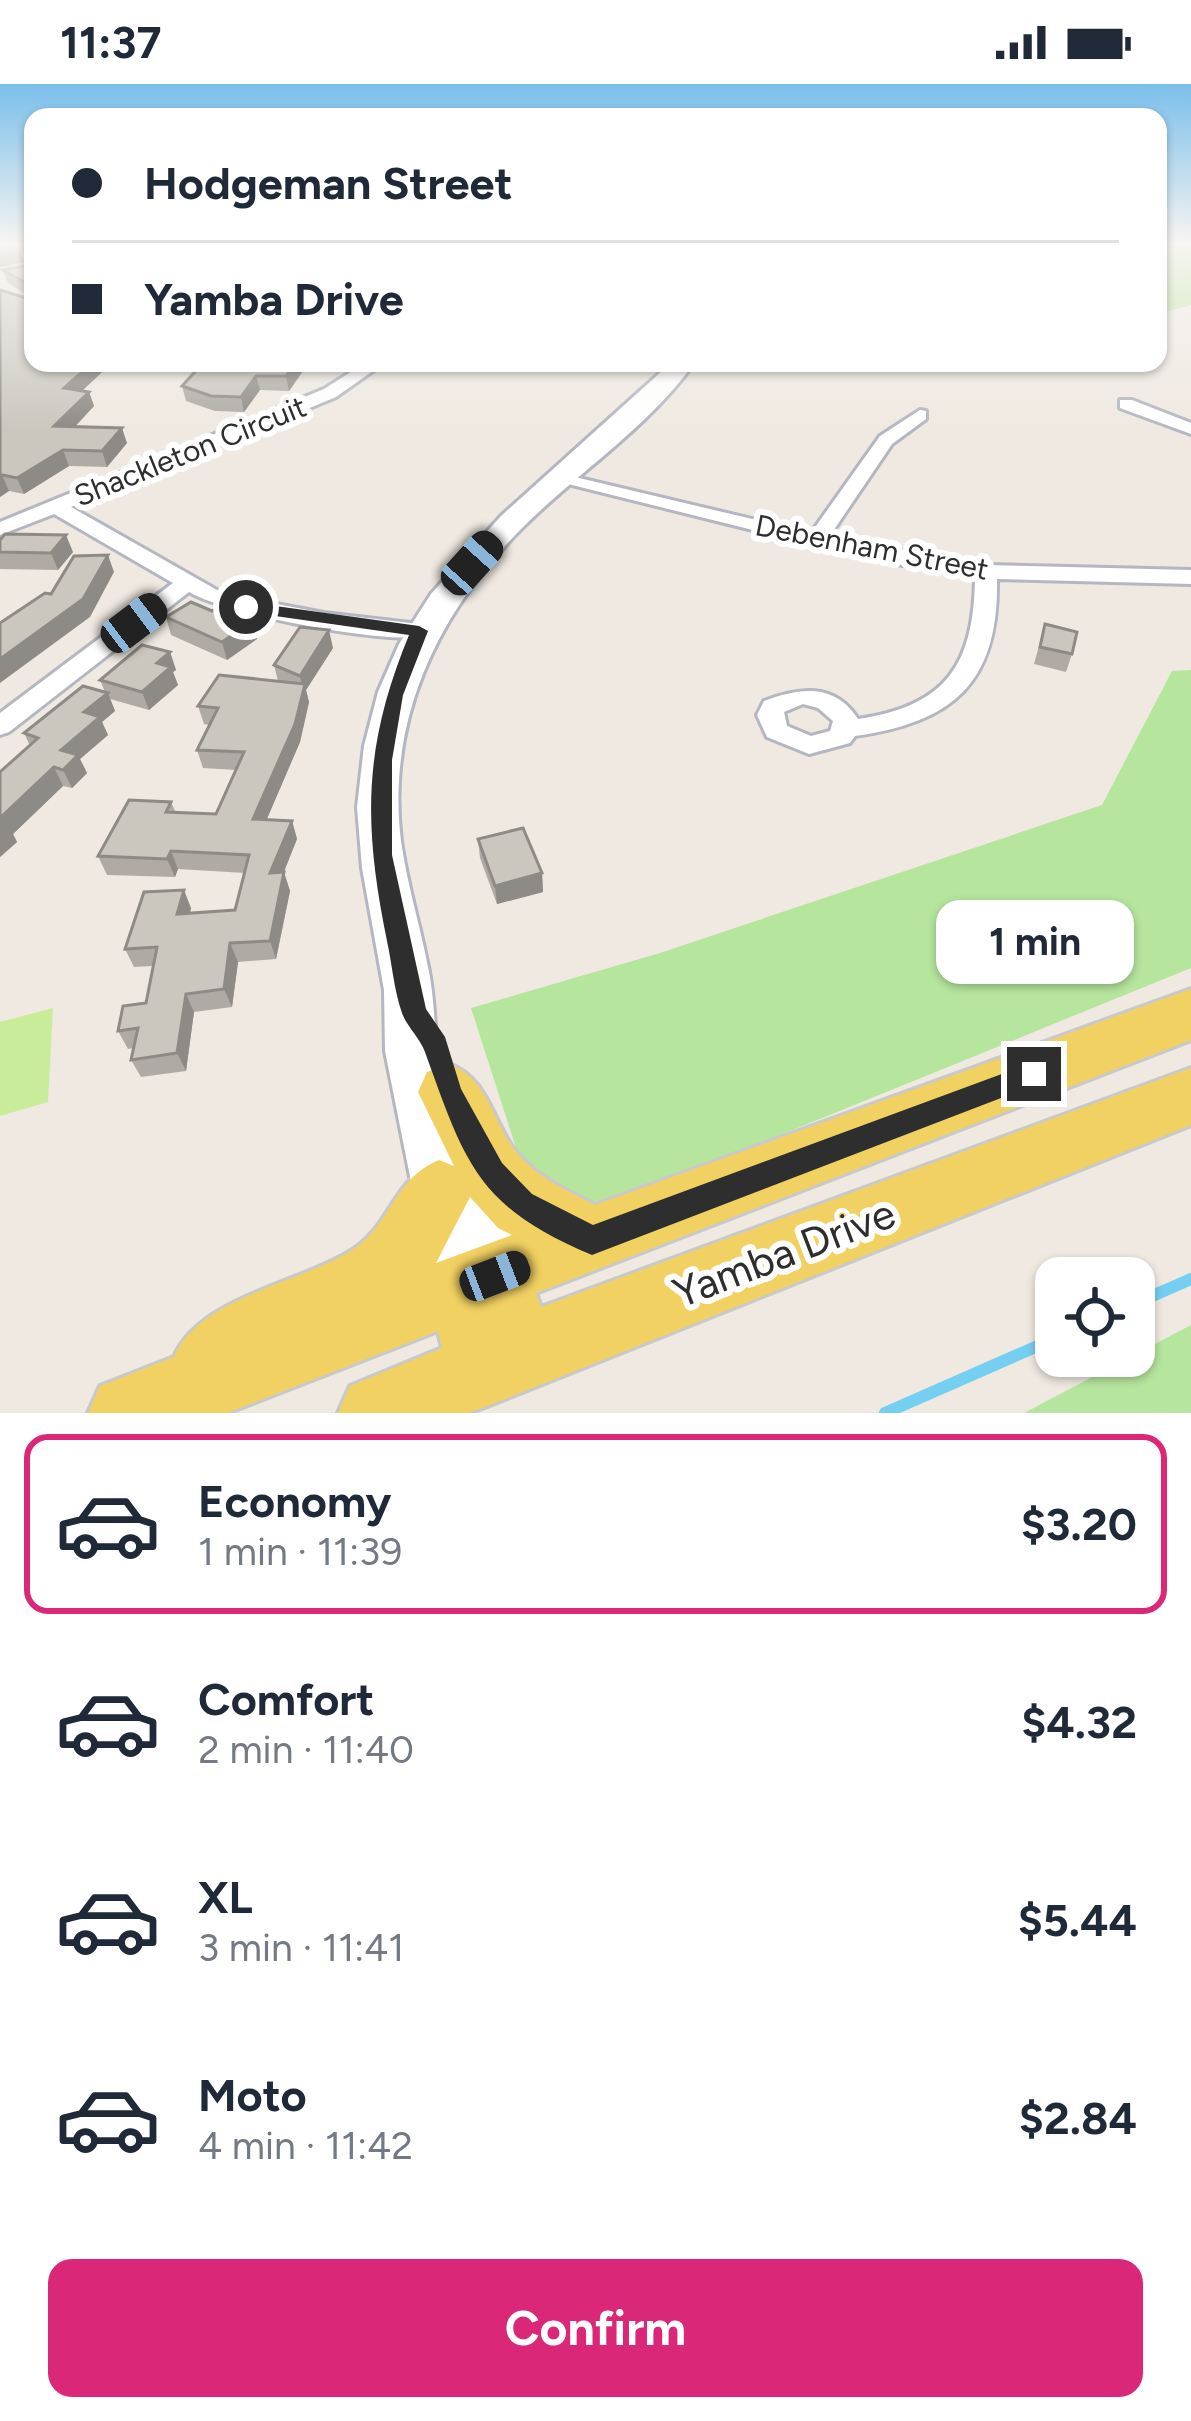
<!DOCTYPE html>
<html lang="en">
<head>
<meta charset="utf-8">
<style>
	body { margin:0; font-family:Figtree,sans-serif; background:#f2f2f3; color:#1f2937; height:100vh; display:flex; flex-direction:column; font-size:45px; white-space:nowrap }
	* { box-sizing:border-box; margin:0 }
	p { font-size:39px; color:#747a83 }
	.icon { flex:none; width:66px; height:66px; fill:none; stroke:currentColor; stroke-width:2; stroke-linecap:round; stroke-linejoin:round }
	.map { position:relative; height:1329px; overflow:hidden }
	.side { display:flex; flex-direction:column; background:#fff; flex:1 }
	.side>* { flex:none }
	.hud { position:absolute; left:24px; top:24px; width:1143px; height:264px; border-radius:24px; box-shadow:0 3px 9px #0004; display:grid; align-content:center; height:264px; padding:0 48px; background:#fff }
	.tools { position:absolute; left:1035px; top:1173px; display:grid; gap:24px }
	.tools a { display:grid; place-items:center; width:120px; height:120px; border-radius:24px; background:#fff; box-shadow:0 3px 9px #0004; font-size:60px }
	.end { position:absolute; width:54px; height:54px; margin:-27px; border:15px solid #2e2e2e; background:#fff; box-shadow:0 0 0 6px #fff }
	.from { border-radius:50% }
	.bubble { position:absolute; height:84px; border-radius:24px; background:#fff; box-shadow:0 3px 9px #0004; font-size:39px; font-weight:700; line-height:84px; text-align:center }
	.car { position:absolute; width:36px; height:72px; margin:-36px -18px; border-radius:15px; box-shadow:0 0 9px 3px #0007; background:linear-gradient(#222 24%,#8ab4d8 0 40%,#222 0 76%,#8ab4d8 0 86%,#222 0) }
	.hud b { display:flex; align-items:center; gap:42px; height:114px; font-size:45px }
	.hud b+b { border-top:3px solid #e0e1e3 }
	.hud i { width:30px; height:30px; background:#1f2937 }
	ul { padding:21px 0 0; list-style:none }
	li { display:flex; align-items:center; gap:36px; height:180px; margin:0 24px 18px; padding:0 24px; border:6px solid transparent; border-radius:24px }
	li div { flex:1 }
	li b { display:block; font-size:45px }
	li em { font-style:normal; font-weight:700 }
	li.current { border-color:#db2777 }
	li>.icon { width:108px; height:108px; stroke-width:1.5 }
	.primary-button { display:flex; gap:24px; margin-top:auto; padding:24px 48px }
	.primary-button a { flex:1; height:138px; border-radius:24px; background:#db2777; color:#fff; font-size:48px; font-weight:700; line-height:138px; text-align:center }
	.status { display:flex; justify-content:space-between; align-items:center; height:84px; padding:0 60px; background:#fff; direction:ltr }
	.status svg { height:33px; fill:currentColor }
	.map>svg:first-child { display:block }
	.green { fill:#b6e59e }
	.pitch { fill:#c9ec9a }
	.lines { fill:none; stroke-linecap:round; stroke-linejoin:round }
	.stream { stroke:#75cff0; stroke-width:12 }
	.minor-casing { stroke:#b4b7c1; stroke-width:6 }
	.secondary-casing { stroke:#b4b7c1; stroke-width:6 }
	.primary-casing { stroke:#c9c9c9; stroke-width:6 }
	.minor { fill:#fff; fill-rule:evenodd }
	.secondary { fill:#fff; fill-rule:evenodd }
	.primary { fill:#f2d163; fill-rule:evenodd }
	.wall { fill:#afaba4 }
	.shaded-wall { fill:#8e8b86 }
	.building { fill:#cbc7bf; stroke:#8e8b86; stroke-width:3 }
	.route { fill:#2e2e2e }
	.labels { text-anchor:middle; dominant-baseline:central; stroke-width:12; stroke-linejoin:round; paint-order:stroke }
	.far-street-label { font-size:30px; fill:#2e2e2e; stroke:#fff }
	.near-street-label { font-size:42px; fill:#2e2e2e; stroke:#fff }
</style>
</head>
<body>
<div class="status"><b>11:37</b><svg viewBox="0 0 49 12"><path d="M0 12V9h3v3zM5 12V6h3v6zM10 12V3h3v9zM15 12V0h3v12zM26 1h20v11H26zM47 4h2v5h-2z"/></svg></div>
<div class="map">
<svg width="1191" height="1329" viewBox="0 0 1191 1329">
	<rect width="100%" height="100%" fill="#efe9e1"/>
	<g class="green">
		<path d="M1158 161H1191V221L1158 230Z"/>
		<path d="M1191 586V884L606 1122 527 1098 471 924 660 869 1102 721 1172 587Z"/>
		<path d="M1191 1241V1329H1024Z"/>
	</g>
	<path class="pitch" d="M53 924 48 1018 0 1032V938Z"/>
	<g class="lines">
		<g class="stream">
			<path d="M1134 1220 1191 1195"/>
			<path d="M885 1329 1056 1254"/>
		</g>
		<g class="minor-casing">
			<g id="minor">
				<path d="M365 279H384L336 313 71 423 224 510 324 529 419 540 427 542 431 547 427 552C386 561 226 530 189 508L9 648 0 651V629L173 499 54 430 0 451V438L324 305Z"/>
				<path d="M1120 316H1132L1191 339V350L1120 324Z"/>
				<path d="M920 326 926 327V335L892 360 829 453 986 481 1191 486V500L997 495C999 598 954 638 855 652L850 659 809 670 767 653 757 631 764 617C799 604 834 598 858 635 947 622 974 580 975 493L873 476 548 395 558 389 811 449 880 352ZM803 620 818 624 833 637 830 647 811 652 787 642 784 628Z"/>
			</g>
		</g>
		<g class="secondary-casing">
			<path id="secondary" d="M671 279H694C649 343 577 389 522 444 438 529 386 635 401 757 407 800 420 841 428 883 434 910 434 937 437 965 439 992 449 1019 456 1045L464 1042 484 1050 492 1069 526 1192 517 1214 495 1223 487 1219 463 1234 441 1225 432 1203 385 967 384 906 362 784 357 723 364 662 378 608 399 560 431 510 501 432Z"/>
		</g>
		<g class="primary-casing">
			<path id="primary" d="M1191 905V956L536 1209 541 1223 1191 984V1041L485 1323 468 1329H338L350 1302 442 1264 438 1247 227 1329H88L100 1302 174 1273C199 1214 299 1199 349 1168 392 1143 391 1096 439 1076L454 1082 418 1008 427 988 449 980C488 994 492 1037 516 1068 538 1094 566 1106 595 1121ZM470 1113 498 1144 512 1151 436 1179Z"/>
		</g>
		<use href="#minor" class="minor"/>
		<use href="#secondary" class="secondary"/>
		<use href="#primary" class="primary"/>
	</g>
	<g class="wall">
		<path d="M33 174V214L8 199 3 186 30 181Z"/>
		<path d="M0 206 82 307 89 308 94 322 75 343 127 359 107 383 69 382 24 410 9 407 0 413Z"/>
		<path d="M203 279H304L305 284 289 307 260 306 244 328 215 327 186 317 182 302Z"/>
		<path d="M0 456 73 468 58 486 0 485Z"/>
		<path d="M166 533 253 537 257 555 227 576 171 551Z"/>
		<path d="M1045 540 1072 570 1066 588 1034 580Z"/>
		<path d="M333 564 306 606 309 618 300 658 267 735 292 737 297 755 283 788 290 807 276 875 238 878 232 923 194 928 186 987 141 993 131 976 134 964 128 965 118 947 146 919 153 882 134 883 125 865 191 824 190 829 235 826 245 789 178 785 175 793 107 791 98 772 171 718 176 729 216 730 236 686 203 684 197 666 209 641 204 640 198 622 278 597 274 581Z"/>
		<path d="M170 568 176 586 173 588 178 601 149 626 110 615 115 627 102 638 108 651 80 675 87 689 72 704 63 702 13 750 17 758 0 773V688L30 662 24 649 105 608 100 596Z"/>
		<path d="M478 755 542 789 543 808 497 820 480 774Z"/>
	</g>
	<g class="shaded-wall">
		<path d="M20 166 24 178 0 183V170Z"/>
		<path d="M92 279H112L69 319 64 304Z"/>
		<path d="M296 279H304L305 284 289 307 286 292Z"/>
		<path d="M256 292 260 306 244 328 241 313Z"/>
		<path d="M89 308 94 322 60 358 54 342Z"/>
		<path d="M122 344 127 359 107 383 102 367Z"/>
		<path d="M63 366 69 382 24 410 17 394Z"/>
		<path d="M2 391 9 407 0 413V393Z"/>
		<path d="M66 451 73 468 58 486 51 469Z"/>
		<path d="M108 471 114 488 90 533 0 599V575Z"/>
		<path d="M253 537 257 555 227 576 222 558Z"/>
		<path d="M329 546 333 564 306 606 309 618 300 658 259 753 253 735 303 606 300 592Z"/>
		<path d="M170 568 176 586 173 588 178 601 149 626 142 608 157 579Z"/>
		<path d="M108 609 115 627 102 638 108 651 80 675 87 689 72 704 63 686 61 666 84 628Z"/>
		<path d="M54 683 63 702 13 750 17 758 0 773V734Z"/>
		<path d="M292 737 297 755 276 808 270 789Z"/>
		<path d="M171 767 178 785 175 793 167 775Z"/>
		<path d="M284 788 290 807 276 875 270 857Z"/>
		<path d="M542 789 543 808 497 820 495 802Z"/>
		<path d="M184 806 191 824 185 848 177 830Z"/>
		<path d="M230 859 238 878 232 923 224 905Z"/>
		<path d="M186 910 194 928 186 987 177 969Z"/>
	</g>
	<g class="building">
		<path d="M0 161H8L20 166 0 170Z"/>
		<path d="M33 174V203L3 186 30 181Z"/>
		<path d="M0 206 33 216V279H92L64 304 89 308 54 342 122 344 102 367 63 366 17 394 2 391 0 393Z"/>
		<path d="M203 279H296L286 292H256L241 313 211 312 182 302Z"/>
		<path d="M5 450 66 451 51 469 0 468V456Z"/>
		<path d="M108 471 83 515 0 575V539L45 509 51 510 74 472Z"/>
		<path d="M191 518 212 527 218 523 253 537 222 558 166 533Z"/>
		<path d="M1045 540 1077 548 1072 570 1040 563Z"/>
		<path d="M300 543 329 546 300 592 274 581Z"/>
		<path d="M142 561 170 568 157 579 171 583 142 608 100 596Z"/>
		<path d="M219 591 305 600 295 640 253 735 292 737 270 789 284 788 270 857 230 859 224 905 186 910 177 969 131 976 138 944 118 947 123 922 146 919 157 863 125 865 144 808 184 806 177 830 235 826 249 771 171 767 167 775 98 772 129 716 171 718 166 728 216 730 244 668 197 666 218 624 198 622Z"/>
		<path d="M83 602 108 609 84 628 100 633 61 666 78 671 63 686 54 683 0 734V688L38 654 24 649Z"/>
		<path d="M523 744 542 789 495 802 478 755Z"/>
	</g>
	<linearGradient id="sky" x2="0" y2="1"><stop stop-color="#7abfeb"/><stop offset="0.46" stop-color="#f8f5f2"/><stop offset="1" stop-color="#f8f5f2" stop-opacity="0"/></linearGradient>
	<rect width="1191" height="347" fill="url(#sky)"/>
	<path class="route" d="M246 518 419 542 428 547 403 611 392 676V771L426 925 445 953 461 1005 502 1079 532 1110 593 1141 1034 978 1043 982 1047 990 1043 998 592 1171C477 1123 465 1079 425 968 420 954 407 943 402 929 394 906 392 880 387 857 363 739 363 663 409 551L240 527V520Z"/>
	<g class="labels">
		<g class="far-street-label">
			<text transform="translate(190 367) rotate(-22)">Shackleton Circuit</text>
			<text transform="translate(872 463) rotate(11)">Debenham Street</text>
		</g>
		<g class="near-street-label">
			<text transform="translate(784 1169) rotate(-21)">Yamba Drive</text>
		</g>
	</g>
</svg>
<div class="tools">
<a><svg class="icon" aria-label="locate" viewBox="0 0 24 24"><circle cx="12" cy="12" r="6"/><path d="M12 2v4M12 18v4M2 12h4M18 12h4"/></svg></a>
</div>
<i class="end from" style="left:246px;top:523px"></i>
<i class="end" style="left:1034px;top:990px"></i>
<div class="bubble" style="left:936px;top:816px;width:198px">1 min</div>
<i class="car" style="left:472px;top:479px;rotate:42deg"></i>
<i class="car" style="left:134px;top:539px;rotate:53deg"></i>
<i class="car" style="left:495px;top:1192px;rotate:69deg"></i>
<div class="hud">
<b><i class="from"></i>Hodgeman Street</b>
<b><i></i>Yamba Drive</b>
</div>
</div>
<section class="side">
<ul>
<li class="current"><svg class="icon" aria-label="car" viewBox="0 0 24 24"><path d="M5 17H2v-5l4-1 3-4h7l3 4 3 1v5h-3M9 17h6M6 11h13"/><circle cx="7" cy="17" r="2"/><circle cx="17" cy="17" r="2"/></svg><div><b>Economy</b><p>1 min · 11:39</p></div><em>$3.20</em></li>
<li><svg class="icon" aria-label="car" viewBox="0 0 24 24"><path d="M5 17H2v-5l4-1 3-4h7l3 4 3 1v5h-3M9 17h6M6 11h13"/><circle cx="7" cy="17" r="2"/><circle cx="17" cy="17" r="2"/></svg><div><b>Comfort</b><p>2 min · 11:40</p></div><em>$4.32</em></li>
<li><svg class="icon" aria-label="car" viewBox="0 0 24 24"><path d="M5 17H2v-5l4-1 3-4h7l3 4 3 1v5h-3M9 17h6M6 11h13"/><circle cx="7" cy="17" r="2"/><circle cx="17" cy="17" r="2"/></svg><div><b>XL</b><p>3 min · 11:41</p></div><em>$5.44</em></li>
<li><svg class="icon" aria-label="car" viewBox="0 0 24 24"><path d="M5 17H2v-5l4-1 3-4h7l3 4 3 1v5h-3M9 17h6M6 11h13"/><circle cx="7" cy="17" r="2"/><circle cx="17" cy="17" r="2"/></svg><div><b>Moto</b><p>4 min · 11:42</p></div><em>$2.84</em></li>
</ul>
<div class="primary-button"><a>Confirm</a></div>
</section>
</body>
</html>
